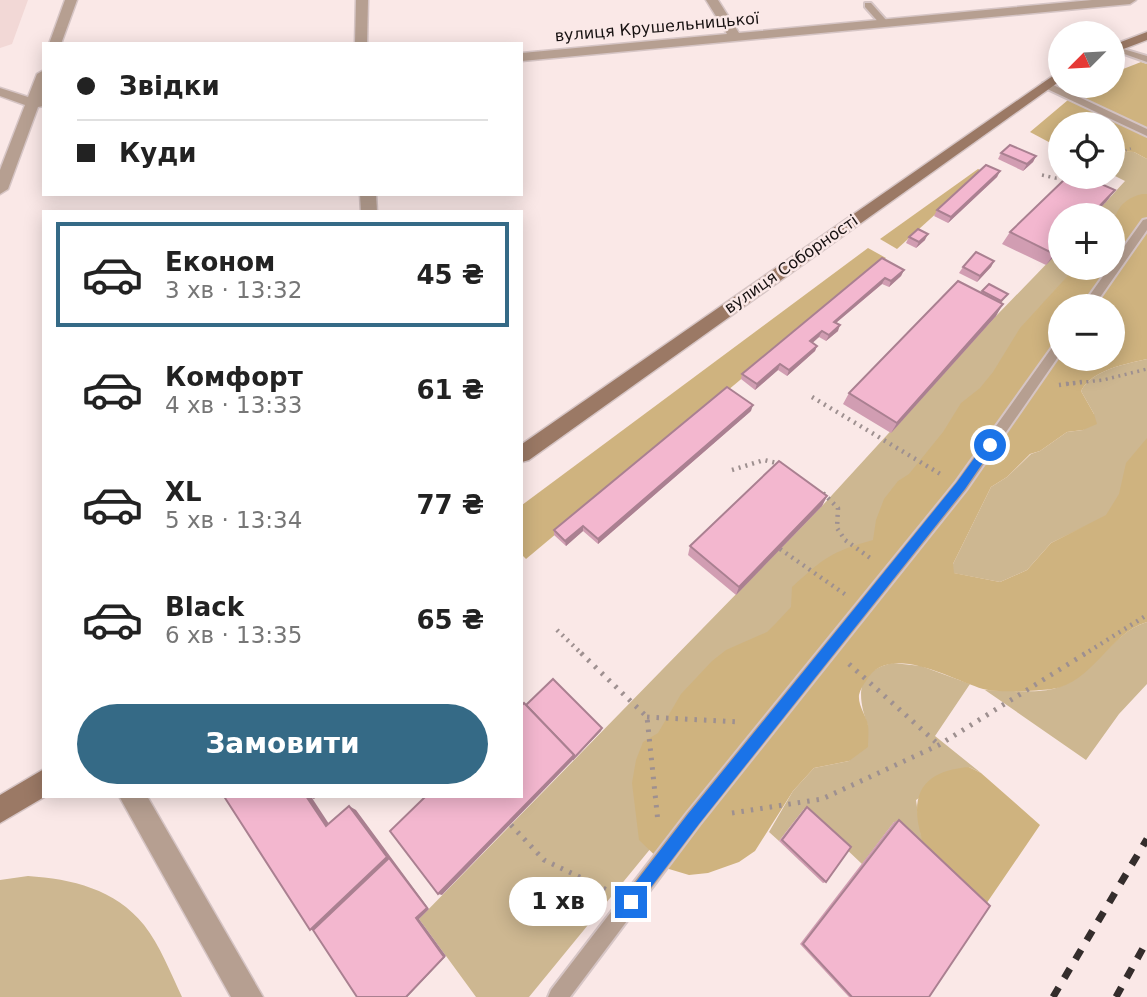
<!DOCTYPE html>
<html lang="uk">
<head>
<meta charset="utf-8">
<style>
	body { margin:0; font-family:"DejaVu Sans",sans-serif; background:#f2f2f2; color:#222; height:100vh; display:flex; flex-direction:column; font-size:26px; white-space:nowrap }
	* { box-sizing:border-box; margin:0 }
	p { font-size:23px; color:#767676 }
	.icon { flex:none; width:38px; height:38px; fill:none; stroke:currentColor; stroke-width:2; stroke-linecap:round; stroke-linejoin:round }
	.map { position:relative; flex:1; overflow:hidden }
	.sheet { position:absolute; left:42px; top:210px; width:481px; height:588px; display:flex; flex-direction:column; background:#fff; border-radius:0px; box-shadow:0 4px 18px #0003 }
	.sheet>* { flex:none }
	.guide { position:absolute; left:42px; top:42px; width:481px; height:154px; border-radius:0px; box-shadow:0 4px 18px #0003; display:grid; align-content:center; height:154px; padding:0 35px; background:#fff }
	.needle { width:46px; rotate:246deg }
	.controls { position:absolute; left:1048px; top:21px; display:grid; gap:14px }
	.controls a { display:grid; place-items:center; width:77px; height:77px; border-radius:50%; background:#fff; box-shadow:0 4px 18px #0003; font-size:35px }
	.end { position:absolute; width:32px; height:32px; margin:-16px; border:9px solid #1a73e8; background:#fff; box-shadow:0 0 0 4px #fff }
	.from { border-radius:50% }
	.bubble { position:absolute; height:49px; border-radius:24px; background:#fff; box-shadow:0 4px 18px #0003; font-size:23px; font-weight:800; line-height:49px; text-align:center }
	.guide b { display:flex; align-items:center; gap:24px; height:66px; font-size:26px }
	.guide b+b { border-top:2px solid #e0e0e0 }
	.guide i { width:18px; height:18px; background:#222 }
	ul { padding:12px 0 0; list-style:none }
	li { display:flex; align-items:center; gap:21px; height:105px; margin:0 14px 10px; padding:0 21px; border:4px solid transparent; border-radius:0px }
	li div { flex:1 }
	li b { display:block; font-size:26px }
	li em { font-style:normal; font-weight:800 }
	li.on { border-color:#356a86 }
	li>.icon { width:63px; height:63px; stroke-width:1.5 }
	.button { display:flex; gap:14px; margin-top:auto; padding:14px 35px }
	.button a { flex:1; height:80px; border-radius:42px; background:#356a86; color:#fff; font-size:28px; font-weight:800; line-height:80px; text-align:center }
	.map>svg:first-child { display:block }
	.built { fill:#f2d8d6 }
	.green { fill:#cdb791 }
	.forest { fill:#cfb37f; fill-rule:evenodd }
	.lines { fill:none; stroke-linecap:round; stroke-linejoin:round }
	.lane-casing { stroke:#d6c5c5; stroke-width:4 }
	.street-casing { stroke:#d6c5c5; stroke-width:3 }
	.secondary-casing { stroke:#d6c5c5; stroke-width:3 }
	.path-far3 { stroke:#9e9090; stroke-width:2.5; stroke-dasharray:1 3.5; stroke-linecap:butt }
	.path-far2 { stroke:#9e9090; stroke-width:3.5; stroke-dasharray:2 4.5; stroke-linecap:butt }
	.path-far1 { stroke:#9e9090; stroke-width:4.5; stroke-dasharray:2 5; stroke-linecap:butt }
	.path { stroke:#9e9090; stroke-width:5; stroke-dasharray:2.5 7; stroke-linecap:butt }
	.lane { fill:#b69f91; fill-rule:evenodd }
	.street { fill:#b69f91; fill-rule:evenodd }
	.secondary { fill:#9b7965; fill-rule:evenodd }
	.rail { stroke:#342d2c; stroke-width:7; stroke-dasharray:11 11; stroke-linecap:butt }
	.wall { fill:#d19db2 }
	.shaded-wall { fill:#aa8091 }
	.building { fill:#f3b7cf; stroke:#aa8091; stroke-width:2 }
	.route { fill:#1a73e8 }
	.labels { text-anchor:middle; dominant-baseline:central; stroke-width:5; stroke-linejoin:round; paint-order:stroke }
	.far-street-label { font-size:16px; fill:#161010; stroke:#fae8e7 }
</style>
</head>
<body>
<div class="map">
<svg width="1147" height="997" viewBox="0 0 1147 997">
	<rect width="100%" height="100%" fill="#fae8e7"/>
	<path class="built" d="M0 0H28L12 44 0 48Z"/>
	<g class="green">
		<path d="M1113 151 1134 152 1147 159V204L1113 252V215H1094L1125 181 1113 175Z"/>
		<path d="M1060 250V268H1102L1060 306 954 478 529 997H476L419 919 822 506 996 316Z"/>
		<path d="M1147 359V560L1094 522 1051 543 1027 570 1000 582 953 573V564L991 487 1007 477 1031 454 1040 451 1067 432 1083 430 1094 414 1081 391C1092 370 1125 364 1147 359Z"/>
		<path d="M1147 622V684L1119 714 1086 760 985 690C1005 690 1038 694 1056 688 1094 677 1110 633 1147 622Z"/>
		<path d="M893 663 921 666 970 684 935 736 981 773 969 767 916 800 921 835 928 854 894 822 862 864 804 809 779 841 769 832 793 791 814 768 849 761 868 726C857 696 855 671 893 663Z"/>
		<path d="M28 876C72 879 115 889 144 925 160 945 171 974 182 997H0V880Z"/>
	</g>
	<g class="forest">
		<path d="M1141 62 1147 64V129L1074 94 1088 86H1113V73Z"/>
		<path d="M1068 100 1147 137V159L1134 152 1113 151V124H1060V148L1030 132Z"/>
		<path d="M978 169 983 171 897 249 880 239Z"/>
		<path d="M1142 194H1147V359C1125 364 1092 370 1081 391L1094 414 1097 424 1083 430 1067 432 1040 451 1030 454 1007 477 991 487 953 564 954 573 1000 582 1027 570 1051 543 1106 515 1119 494 1126 463 1147 438V622C1109 633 1093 683 1052 689 1037 691 997 693 983 689 952 680 888 641 866 681 863 685 860 690 859 695 858 706 866 715 868 725 869 732 868 740 868 747L849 761 814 768 793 791 755 851 739 862 708 873 689 875 669 869 639 840 632 783 636 760 643 742 658 733 681 694 712 661 726 650 767 632 777 622 791 607 792 587C824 558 830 552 873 540L876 520 884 499 898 481 909 474 943 432 961 403 980 388 993 372 1020 328 1075 268H1113C1113 238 1105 203 1142 194ZM1060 306H1113V359H1060Z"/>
		<path d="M868 248 886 258 526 559 522 555V505Z"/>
		<path d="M969 767 981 773 1040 825 984 907C969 893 938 869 928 853 922 845 920 832 918 822 912 784 934 770 969 767Z"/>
	</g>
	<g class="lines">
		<g class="lane-casing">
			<g id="lane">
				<path d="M865 3H871L887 21V25H881L865 7Z"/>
				<path d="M1113 46 1147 56V62L1113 50Z"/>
				<path d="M1043 83H1049L1147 129V136L1043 87Z"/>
				<path d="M1147 219V230L1094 306H1082L1109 268H1113V262L1143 220Z"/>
				<path d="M1060 341V354L966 490 699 825 570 997H548L551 990 687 813 956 482 1056 342Z"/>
			</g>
		</g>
		<g class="street-casing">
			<g id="street">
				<path d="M65 0H77L61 44H49Z"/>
				<path d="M356 0H368L367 44H355Z"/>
				<path d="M706 0H718L739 33 1092 0H1136L1130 4 522 61V53L727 34Z"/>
				<path d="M44 70 42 98H44V106L38 107 8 189 0 194V170L25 105 0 96V88L28 97 37 74Z"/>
				<path d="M360 194H376L377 212H361Z"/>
				<path d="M119 796H147L263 997H231Z"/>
			</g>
		</g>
		<g class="secondary-casing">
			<g id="secondary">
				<path d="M1147 32V40L1113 53V45Z"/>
				<path d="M1060 71V81L529 460 522 462V444Z"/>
				<path d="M44 769 46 796 0 823V795Z"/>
			</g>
		</g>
		<path class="path-far3" d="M1113 155 1132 148"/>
		<g class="path-far2">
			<path d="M1042 175 1055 178 1072 177"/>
			<path d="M1067 384 1103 380 1147 369"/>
		</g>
		<g class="path-far1">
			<path d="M1059 385 1082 382"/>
			<path d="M812 397 942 475"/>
			<path d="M732 470 764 460 781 464"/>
			<path d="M823 493 838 508 837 528 845 540 873 560"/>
			<path d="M780 549 846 595"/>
			<path d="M557 630 583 655"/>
			<path d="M1083 655 1147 615"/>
		</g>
		<g class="path">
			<path d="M581 653 647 717 658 822"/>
			<path d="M849 664 939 745"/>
			<path d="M647 717 740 722"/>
			<path d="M732 813 822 799 939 745 1086 653"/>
			<path d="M511 825 544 860 607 890"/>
		</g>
		<use href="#lane" class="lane"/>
		<use href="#street" class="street"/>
		<use href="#secondary" class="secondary"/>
		<g class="rail">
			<path d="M1053 997 1147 839"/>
			<path d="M1116 997 1147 941"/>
		</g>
	</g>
	<g class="wall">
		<path d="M1001 153 1036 156 1033 162 1023 171 998 159Z"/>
		<path d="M1000 171 997 177 948 223 934 216 937 210Z"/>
		<path d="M1115 190 1106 202 1060 215V250L1046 265 1002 244 1010 232Z"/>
		<path d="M909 237 925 240 916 248 906 243Z"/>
		<path d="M882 258 904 270 901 276 889 287 882 284 836 323 838 331 826 341 819 337 812 343 817 346 815 351 787 376 778 370 755 390 741 379 742 374Z"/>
		<path d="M994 261 991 267 977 282 959 273 963 267Z"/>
		<path d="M989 284 1008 294 1001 303 996 316 891 433 843 404 849 393 981 293Z"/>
		<path d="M751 411 598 544 583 531 566 546 554 535V530Z"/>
		<path d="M827 496 822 506 736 595 688 555 690 546Z"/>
		<path d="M807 807 826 882 823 883 779 841 804 809Z"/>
		<path d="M899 820 929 997H849L800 944 894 822Z"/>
	</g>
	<g class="shaded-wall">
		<path d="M1036 156 1033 162 1023 171 1027 164Z"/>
		<path d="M1000 171 997 177 948 223 951 217Z"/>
		<path d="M1115 190 1106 202 1094 215H1091Z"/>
		<path d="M928 234 925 240 916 248 919 242Z"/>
		<path d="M1060 247V250L1046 265 1054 254Z"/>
		<path d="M994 261 991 267 977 282 980 276Z"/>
		<path d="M904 270 901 276 889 287 891 281Z"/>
		<path d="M885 278 882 284 831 327 834 322Z"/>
		<path d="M1003 304 996 316 891 433 897 423Z"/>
		<path d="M840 325 838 331 826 341 829 335Z"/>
		<path d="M822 331 819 337 808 347 810 341Z"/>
		<path d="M817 346 815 351 787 376 789 370Z"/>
		<path d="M780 364 778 370 755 390 757 384Z"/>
		<path d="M753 405 751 411 598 544V539Z"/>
		<path d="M827 496 822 506 736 595 739 587Z"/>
		<path d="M583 526V531L566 546 565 541Z"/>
		<path d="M602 728 601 731 442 895 438 894 574 755Z"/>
		<path d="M306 796H317L314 799 312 798 333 830 326 826Z"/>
		<path d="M349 806 356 810 429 909 419 919 446 956 407 997H406L317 930H310Z"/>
	</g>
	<g class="building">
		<path d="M1010 145 1036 156 1027 164 1001 153Z"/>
		<path d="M986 165 1000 171 951 217 937 210Z"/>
		<path d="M1067 177H1085L1115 190 1091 215H1060V247L1054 254 1010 232Z"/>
		<path d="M918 229 928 234 919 242 909 237Z"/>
		<path d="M976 252 994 261 980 276 963 267Z"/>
		<path d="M882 258 904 270 891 281 885 278 834 322 840 325 829 335 822 331 810 341 817 346 789 370 780 364 757 384 742 374Z"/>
		<path d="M958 281 1003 304 897 423 849 393Z"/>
		<path d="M989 284 1008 294 1001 301 982 291Z"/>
		<path d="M727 387 753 405 598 539 583 526 565 541 554 530Z"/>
		<path d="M779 461 827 496 739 587 690 546Z"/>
		<path d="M553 679 602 728 574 758V755L526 705Z"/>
		<path d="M524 703 574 755 438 894 390 831 426 796H522V705Z"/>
		<path d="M227 796H306L326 826 349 806 387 857 310 930 225 798Z"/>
		<path d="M807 807 851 847 826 882 782 840Z"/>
		<path d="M899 820 990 906 929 997H852L803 944Z"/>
		<path d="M389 858 427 908 416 918 444 957 406 997H357L313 930Z"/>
	</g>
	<path class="route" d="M990 441 995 445 965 489 699 824 636 907 631 909 625 907 623 902 625 896 688 814 957 482 986 442Z"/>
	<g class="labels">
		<g class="far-street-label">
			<text transform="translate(657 27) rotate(-5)">вулиця Крушельницької</text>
			<text transform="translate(791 264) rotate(-35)">вулиця Соборності</text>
		</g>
	</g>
</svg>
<div class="controls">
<a><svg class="needle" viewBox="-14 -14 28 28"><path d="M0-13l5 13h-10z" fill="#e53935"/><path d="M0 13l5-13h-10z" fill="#767676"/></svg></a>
<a><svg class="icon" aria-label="locate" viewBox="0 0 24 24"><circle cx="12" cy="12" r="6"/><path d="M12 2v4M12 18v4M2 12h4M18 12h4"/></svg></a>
<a>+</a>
<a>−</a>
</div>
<i class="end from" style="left:990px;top:445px"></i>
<i class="end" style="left:631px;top:902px"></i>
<div class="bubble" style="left:509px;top:877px;width:98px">1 хв</div>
<div class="guide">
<b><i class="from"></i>Звідки</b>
<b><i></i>Куди</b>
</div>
<section class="sheet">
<ul>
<li class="on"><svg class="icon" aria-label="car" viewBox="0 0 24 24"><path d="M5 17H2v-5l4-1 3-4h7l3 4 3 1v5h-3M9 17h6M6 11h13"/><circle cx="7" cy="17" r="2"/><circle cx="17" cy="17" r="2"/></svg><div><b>Економ</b><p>3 хв · 13:32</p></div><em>45 ₴</em></li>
<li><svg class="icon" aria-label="car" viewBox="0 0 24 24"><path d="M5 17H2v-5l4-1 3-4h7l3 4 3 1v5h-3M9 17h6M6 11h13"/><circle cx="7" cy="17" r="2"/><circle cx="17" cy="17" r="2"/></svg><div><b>Комфорт</b><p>4 хв · 13:33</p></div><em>61 ₴</em></li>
<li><svg class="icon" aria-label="car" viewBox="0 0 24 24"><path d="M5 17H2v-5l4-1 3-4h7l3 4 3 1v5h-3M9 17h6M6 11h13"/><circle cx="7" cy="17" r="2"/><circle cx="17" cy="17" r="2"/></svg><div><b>XL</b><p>5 хв · 13:34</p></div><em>77 ₴</em></li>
<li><svg class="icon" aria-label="car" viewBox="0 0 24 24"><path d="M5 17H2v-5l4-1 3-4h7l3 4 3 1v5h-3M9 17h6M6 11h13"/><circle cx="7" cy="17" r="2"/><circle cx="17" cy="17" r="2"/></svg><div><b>Black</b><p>6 хв · 13:35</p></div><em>65 ₴</em></li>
</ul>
<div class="button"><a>Замовити</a></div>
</section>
</div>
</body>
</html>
